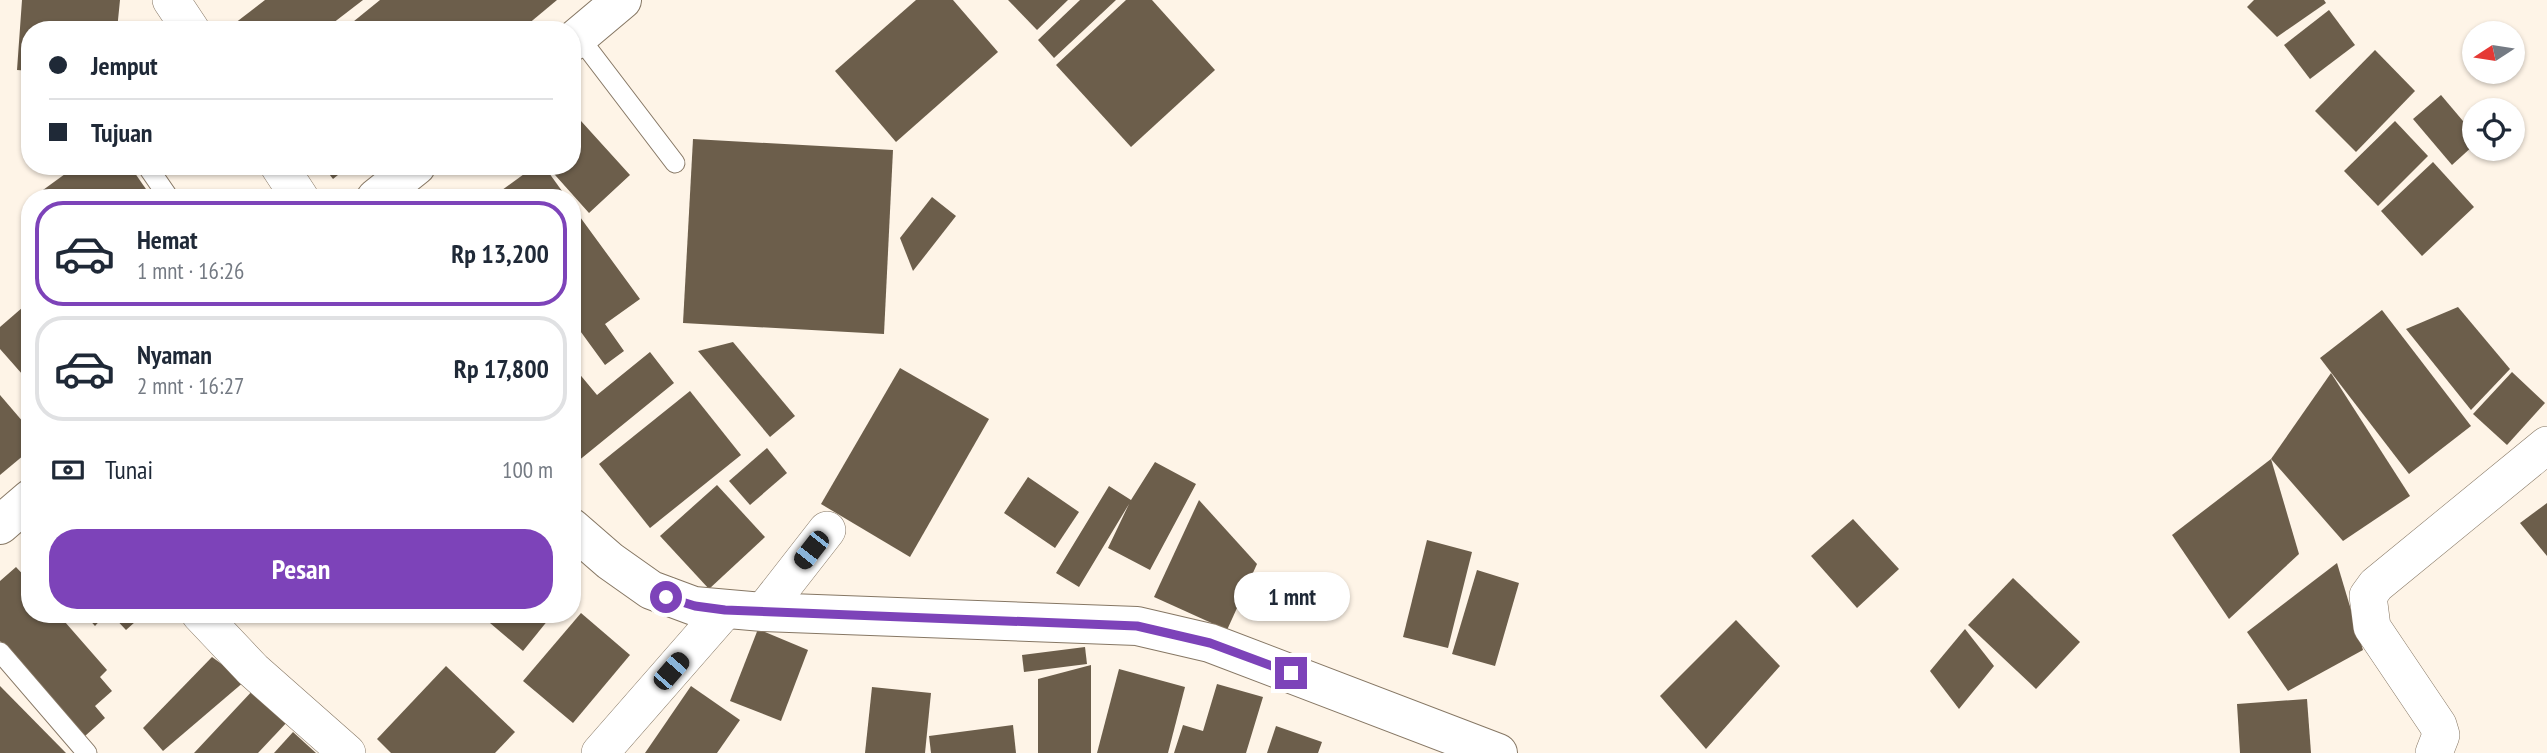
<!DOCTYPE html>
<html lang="id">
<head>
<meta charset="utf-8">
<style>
	body { margin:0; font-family:"PT Sans Narrow",sans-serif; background:#f2f2f3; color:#1f2937; height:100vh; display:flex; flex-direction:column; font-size:26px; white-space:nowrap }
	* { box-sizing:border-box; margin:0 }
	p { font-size:23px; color:#747a83 }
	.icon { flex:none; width:38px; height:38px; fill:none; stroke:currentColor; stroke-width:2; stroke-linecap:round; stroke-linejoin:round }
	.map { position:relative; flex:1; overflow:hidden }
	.drawer { position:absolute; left:21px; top:189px; width:560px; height:434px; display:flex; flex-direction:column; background:#fff; border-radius:28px; box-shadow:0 2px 5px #0004 }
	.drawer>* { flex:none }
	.top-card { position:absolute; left:21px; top:21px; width:560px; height:154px; border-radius:28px; box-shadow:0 2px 5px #0004; display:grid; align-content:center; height:154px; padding:0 28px; background:#fff }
	.needle { width:46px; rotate:258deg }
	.buttons { position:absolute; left:2462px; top:21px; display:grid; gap:14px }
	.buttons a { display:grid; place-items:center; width:63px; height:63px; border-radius:50%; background:#fff; box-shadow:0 2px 5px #0004; font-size:35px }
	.end { position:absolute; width:32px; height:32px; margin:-16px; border:9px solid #7d43b9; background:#fff; box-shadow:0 0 0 4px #fff }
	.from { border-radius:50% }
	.bubble { position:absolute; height:49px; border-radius:24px; background:#fff; box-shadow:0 2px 5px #0004; font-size:23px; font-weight:600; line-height:49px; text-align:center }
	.car { position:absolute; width:21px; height:42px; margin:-21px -10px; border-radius:9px; box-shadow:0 0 5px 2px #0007; background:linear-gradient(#222 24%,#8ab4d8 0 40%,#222 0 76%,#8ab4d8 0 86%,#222 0) }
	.top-card b { display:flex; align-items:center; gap:24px; height:66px; font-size:26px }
	.top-card b+b { border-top:2px solid #e0e1e3 }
	.top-card i { width:18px; height:18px; background:#1f2937 }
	ul { padding:12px 0 0; list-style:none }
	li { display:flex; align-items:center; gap:21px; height:105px; margin:0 14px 10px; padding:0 14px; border:4px solid #e0e1e3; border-radius:28px }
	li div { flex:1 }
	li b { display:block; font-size:26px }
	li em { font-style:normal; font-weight:600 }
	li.current { border-color:#7d43b9 }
	li>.icon { width:63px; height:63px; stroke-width:1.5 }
	.pay { display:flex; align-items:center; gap:18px; height:77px; padding:0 28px; font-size:26px }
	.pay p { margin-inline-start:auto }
	.cta { display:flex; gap:14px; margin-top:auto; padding:14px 28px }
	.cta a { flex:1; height:80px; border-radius:28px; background:#7d43b9; color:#fff; font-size:28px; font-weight:600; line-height:80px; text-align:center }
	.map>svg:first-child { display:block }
	.building { fill:#6c5e4b }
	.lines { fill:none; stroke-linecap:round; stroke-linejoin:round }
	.service-casing { stroke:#867764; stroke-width:21 }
	.minor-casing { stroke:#867764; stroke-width:38 }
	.tertiary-casing { stroke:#867764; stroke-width:40 }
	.trunk-casing { stroke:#867764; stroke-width:40 }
	.service { stroke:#fff; stroke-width:19 }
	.minor { stroke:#fff; stroke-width:37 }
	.tertiary { stroke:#fff; stroke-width:38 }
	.trunk { stroke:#fff; stroke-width:38 }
	.route { stroke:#7d43b9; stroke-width:9 }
</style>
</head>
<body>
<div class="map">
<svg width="2547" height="753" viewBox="0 0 2547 753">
	<rect width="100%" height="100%" fill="#fef4e7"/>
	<g class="building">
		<path d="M22 0H120L117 30H30V71L17 70Z"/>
		<path d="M265 0H363L324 30H226Z"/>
		<path d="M380 0H557L521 30H343Z"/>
		<path d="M916 0H953L998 52 896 142 835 71Z"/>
		<path d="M1008 0H1068L1037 30Z"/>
		<path d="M1080 0H1116L1054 58 1038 40Z"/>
		<path d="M1126 0H1152L1215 70 1131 147 1056 65Z"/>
		<path d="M2254 0H2324L2326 3 2277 37 2247 7Z"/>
		<path d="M2329 10 2355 45 2310 79 2284 45Z"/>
		<path d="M2375 50 2415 91 2356 152 2315 111Z"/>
		<path d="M2441 95 2474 134V145L2452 165 2413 119Z"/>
		<path d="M581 121 630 175 589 213 547 166H572V129Z"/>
		<path d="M2395 121 2428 156 2378 206 2344 171Z"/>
		<path d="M693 139 893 150 884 334 683 323Z"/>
		<path d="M2433 162 2474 207 2422 256 2381 211Z"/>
		<path d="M76 166H130L148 192 139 198H32Z"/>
		<path d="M323 166H349L333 179Z"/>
		<path d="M535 166H544L567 198H491Z"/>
		<path d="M932 197 956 216 913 271 900 238Z"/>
		<path d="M572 206 640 299 605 324 624 351 605 365 578 328 572 332Z"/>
		<path d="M30 301V383L0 349V327Z"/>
		<path d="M2458 307 2510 369 2471 410 2406 329Z"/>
		<path d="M2382 310 2471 426 2409 474 2320 358Z"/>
		<path d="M733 342 795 416 770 437 698 351Z"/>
		<path d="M650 352 674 383 572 466V365L597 395Z"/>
		<path d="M900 368 989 419 910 557 821 504Z"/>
		<path d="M2512 372 2545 403 2507 445 2473 414Z"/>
		<path d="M2331 373 2410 496 2343 541 2271 459Z"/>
		<path d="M690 391 741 455 650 528 599 464Z"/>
		<path d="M0 395 30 430V450L0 475Z"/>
		<path d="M767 448 787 473 750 505 729 481Z"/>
		<path d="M2271 459 2299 554 2229 619 2172 535Z"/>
		<path d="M1155 462 1196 484 1150 570 1108 548 1129 504 1079 587 1056 573 1109 486 1131 500Z"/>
		<path d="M1028 477 1079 512 1055 548 1004 513Z"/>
		<path d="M717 485 765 537 709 589 660 536Z"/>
		<path d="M1199 500 1257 564 1227 630 1154 597Z"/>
		<path d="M2547 503V556L2520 523Z"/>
		<path d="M1853 519 1899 569 1857 608 1811 556Z"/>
		<path d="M1427 540 1472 552 1448 648 1403 637Z"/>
		<path d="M2337 563 2363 650 2288 691 2247 632Z"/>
		<path d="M16 567 30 582V614H58L107 670 100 677 112 691 95 706 105 718 85 736 0 641V581Z"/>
		<path d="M1477 570 1519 583 1495 666 1452 654Z"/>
		<path d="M2013 578 2080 642 2036 689 1968 625Z"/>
		<path d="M581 613 630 655 573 723 523 681Z"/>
		<path d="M84 614H106L95 626Z"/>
		<path d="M111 614H144L126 630Z"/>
		<path d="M498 614H553L523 651 490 623Z"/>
		<path d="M1736 620 1780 666 1706 749 1660 696Z"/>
		<path d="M758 629 808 650 781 721 730 701Z"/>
		<path d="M1965 629 1994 666 1959 709 1930 671Z"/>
		<path d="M1085 647 1087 664 1024 672 1022 655Z"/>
		<path d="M212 657 245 681 163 751 143 728Z"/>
		<path d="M1091 665V753H1038V679Z"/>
		<path d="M446 666 515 732 495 753H391L377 739Z"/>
		<path d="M1119 669 1185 687 1168 753H1097Z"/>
		<path d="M1217 684 1263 697 1246 753H1174L1183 725 1203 731Z"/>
		<path d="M0 686 66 753H0Z"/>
		<path d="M691 686 740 720 717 753H645Z"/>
		<path d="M872 687 931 693 925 753H865Z"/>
		<path d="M255 688 289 720 258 753H194Z"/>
		<path d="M2307 699 2311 753H2240L2237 704Z"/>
		<path d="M1013 725 1016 753H931L929 736Z"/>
		<path d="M1276 726 1322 742 1318 753H1267Z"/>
		<path d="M293 732 316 753H274Z"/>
	</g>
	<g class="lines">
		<g class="service-casing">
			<g id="service">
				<path d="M579 37 675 163"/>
				<path d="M147 166 169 198"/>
				<path d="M0 652 87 753"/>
			</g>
		</g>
		<g class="minor-casing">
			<g id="minor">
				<path d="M171 0 191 30"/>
				<path d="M279 166 300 198"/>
				<path d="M763 612 827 530"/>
				<path d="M200 614 253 670 347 753"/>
				<path d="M600 753 725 610"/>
				<path d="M2434 753 2441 735 2438 725 2372 627 2368 596 2376 585 2547 445"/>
			</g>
		</g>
		<g class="tertiary-casing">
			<path id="tertiary" d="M572 528 610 561 651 590 694 606 763 612 1137 626 1210 643 1498 753"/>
		</g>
		<g class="trunk-casing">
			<g id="trunk">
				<path d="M572 42 622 0"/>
				<path d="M376 198 416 166"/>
				<path d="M0 525 30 499"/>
			</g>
		</g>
		<use href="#service" class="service"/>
		<use href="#minor" class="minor"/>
		<use href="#tertiary" class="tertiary"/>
		<use href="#trunk" class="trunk"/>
	</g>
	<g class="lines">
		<path class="route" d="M666 597 695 606 725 610 1137 626 1210 643 1291 673"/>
	</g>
</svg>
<div class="buttons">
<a><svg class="needle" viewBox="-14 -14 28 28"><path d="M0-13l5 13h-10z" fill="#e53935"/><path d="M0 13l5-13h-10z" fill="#747a83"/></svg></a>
<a><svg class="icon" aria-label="locate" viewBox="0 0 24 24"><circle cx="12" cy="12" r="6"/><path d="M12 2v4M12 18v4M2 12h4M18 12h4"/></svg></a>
</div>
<i class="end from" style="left:666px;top:597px"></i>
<i class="end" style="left:1291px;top:673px"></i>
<div class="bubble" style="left:1234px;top:572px;width:116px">1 mnt</div>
<i class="car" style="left:811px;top:550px;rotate:218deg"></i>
<i class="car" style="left:671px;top:671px;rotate:41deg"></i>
<div class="top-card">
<b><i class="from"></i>Jemput</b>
<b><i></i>Tujuan</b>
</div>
<section class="drawer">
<ul>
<li class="current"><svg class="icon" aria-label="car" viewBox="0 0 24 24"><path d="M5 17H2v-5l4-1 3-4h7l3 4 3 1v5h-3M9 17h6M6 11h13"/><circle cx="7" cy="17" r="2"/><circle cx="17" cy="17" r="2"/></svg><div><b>Hemat</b><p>1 mnt · 16:26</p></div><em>Rp 13,200</em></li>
<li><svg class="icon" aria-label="car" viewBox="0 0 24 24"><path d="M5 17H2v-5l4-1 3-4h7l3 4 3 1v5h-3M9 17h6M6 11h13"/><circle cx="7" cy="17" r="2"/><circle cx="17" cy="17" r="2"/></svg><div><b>Nyaman</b><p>2 mnt · 16:27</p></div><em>Rp 17,800</em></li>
</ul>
<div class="pay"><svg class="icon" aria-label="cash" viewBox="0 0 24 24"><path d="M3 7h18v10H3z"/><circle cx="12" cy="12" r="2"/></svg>Tunai<p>100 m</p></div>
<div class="cta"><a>Pesan</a></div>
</section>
</div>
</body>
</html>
